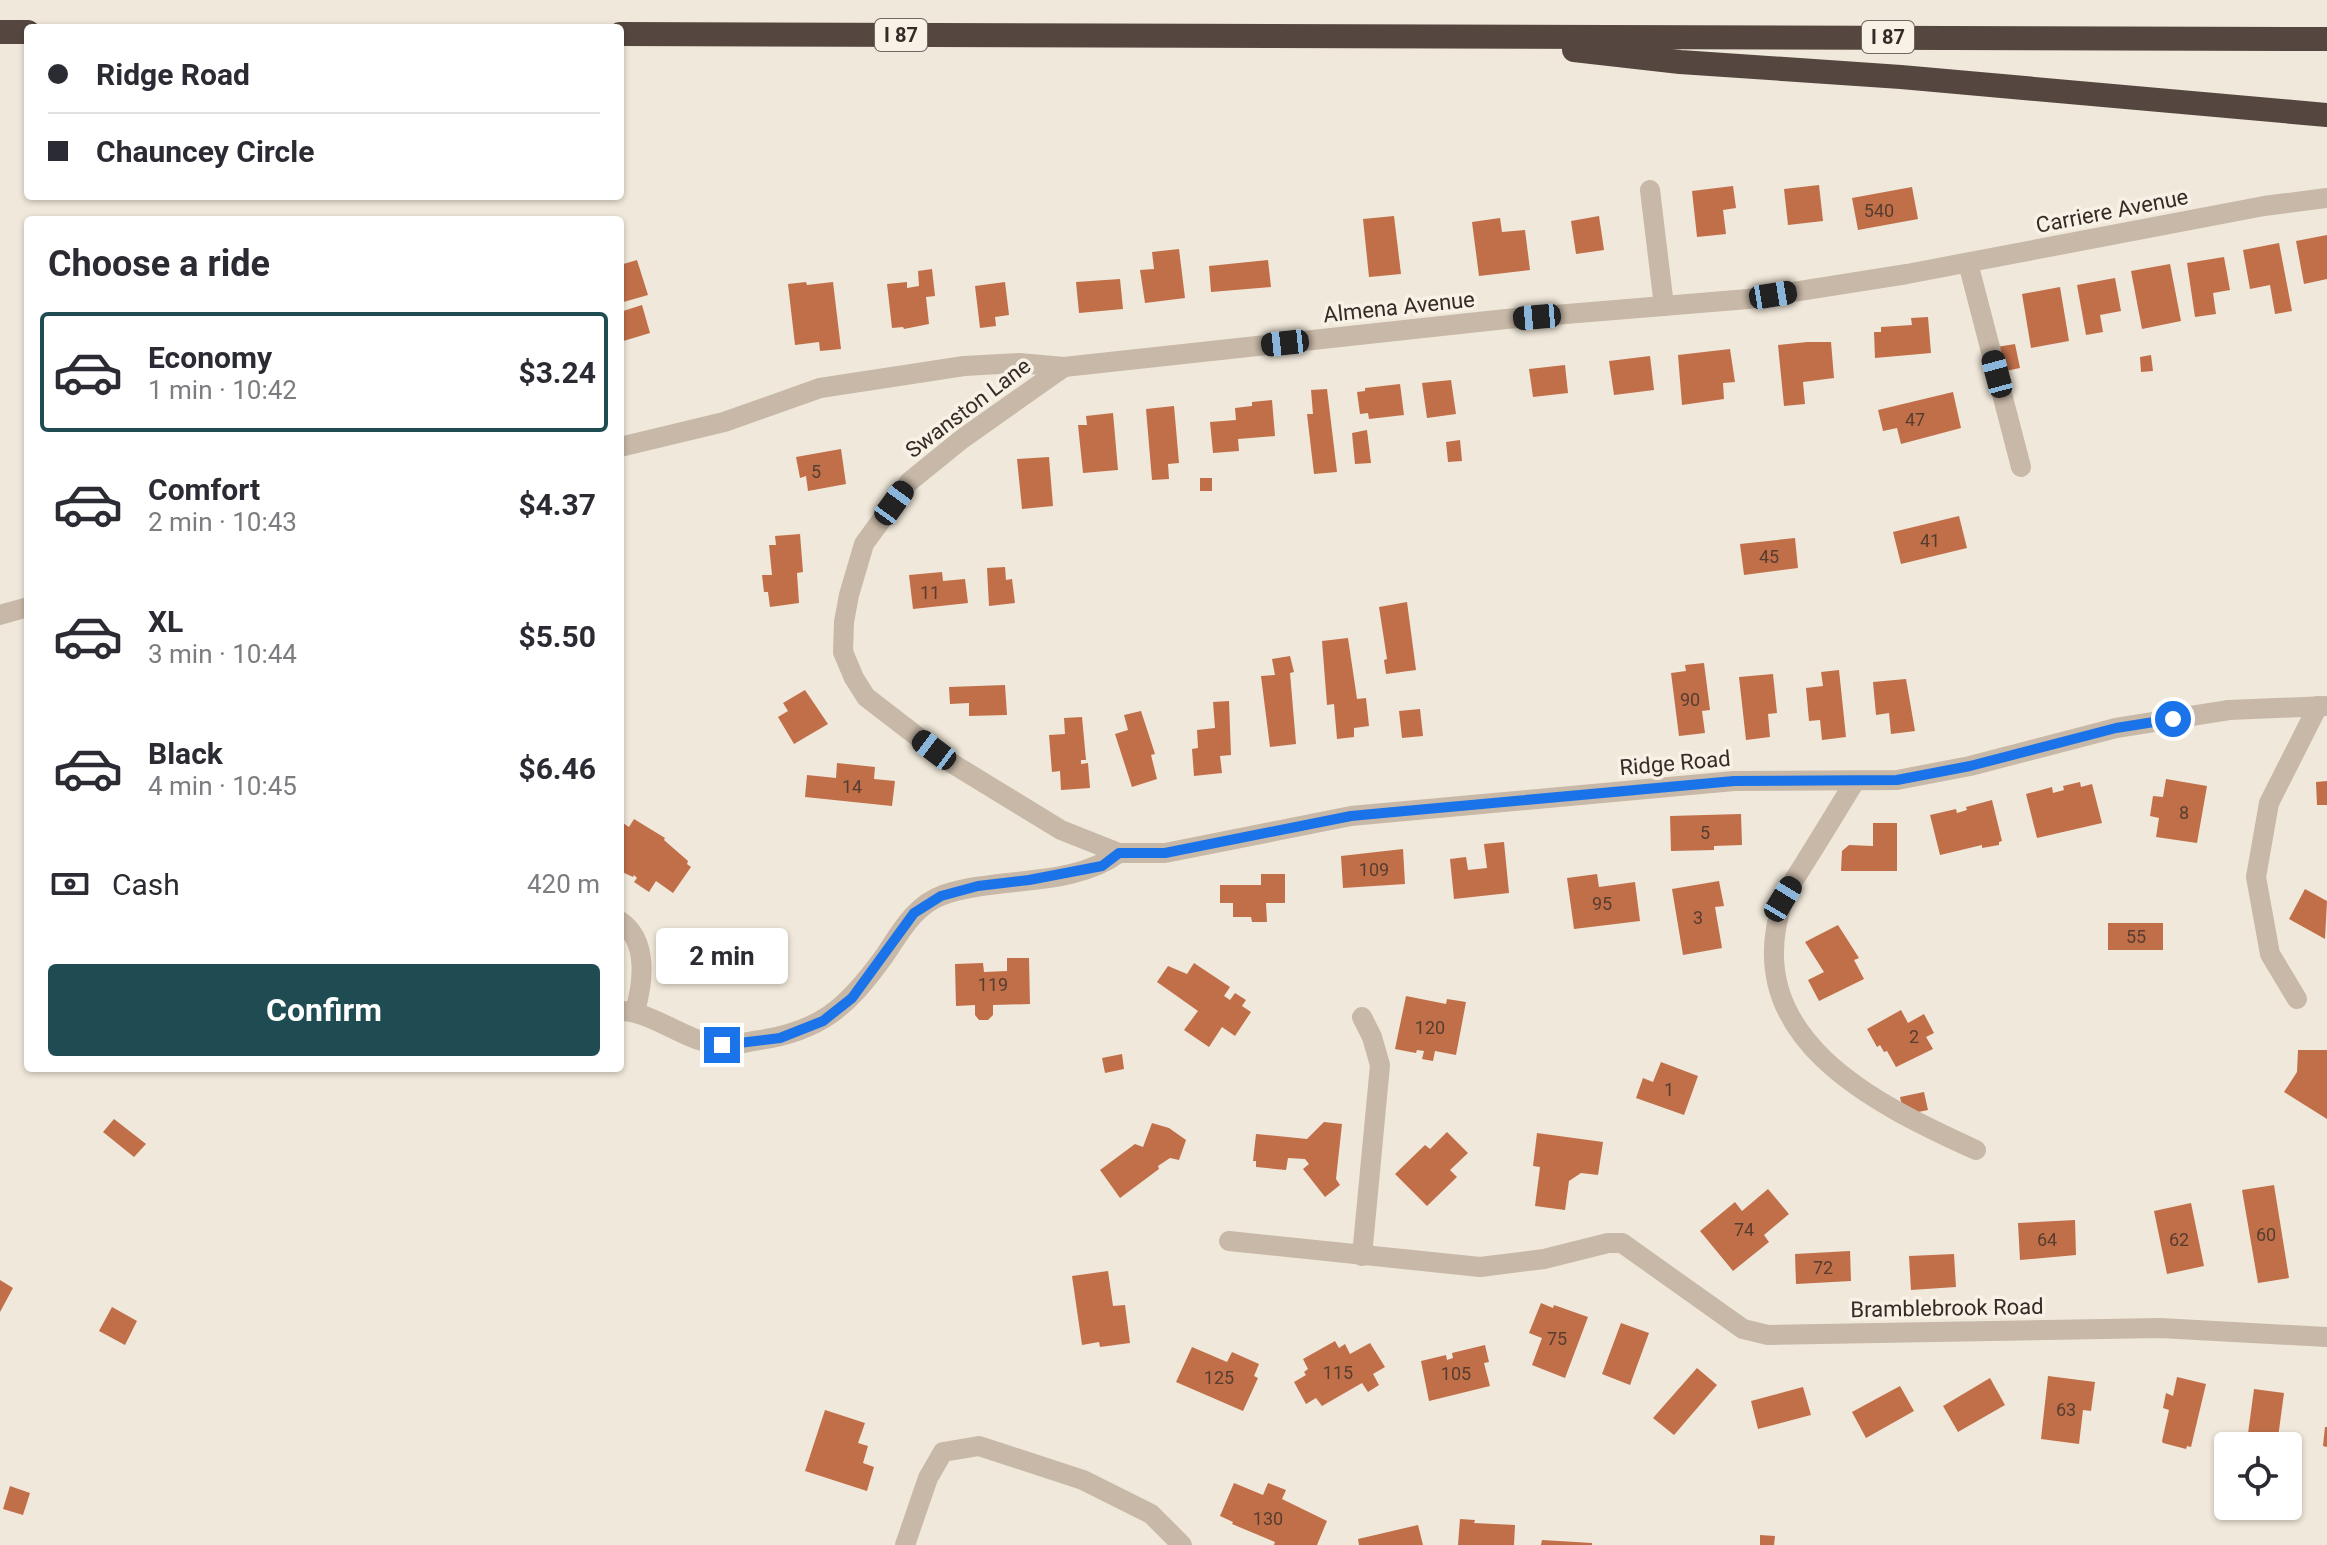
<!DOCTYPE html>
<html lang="en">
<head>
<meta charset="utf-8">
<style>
	body { margin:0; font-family:Roboto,sans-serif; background:#f7f7f7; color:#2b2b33; height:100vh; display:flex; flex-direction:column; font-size:30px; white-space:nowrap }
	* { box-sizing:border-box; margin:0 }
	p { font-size:26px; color:#7c7c81 }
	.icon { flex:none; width:44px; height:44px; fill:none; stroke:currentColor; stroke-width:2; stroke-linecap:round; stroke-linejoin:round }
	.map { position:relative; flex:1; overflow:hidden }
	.panel { position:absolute; left:24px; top:216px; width:600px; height:856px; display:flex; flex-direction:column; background:#fff; border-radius:8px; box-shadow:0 2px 6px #0004 }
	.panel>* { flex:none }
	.guide { position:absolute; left:24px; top:24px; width:600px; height:176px; border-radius:8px; box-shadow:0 2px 6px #0004; display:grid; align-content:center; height:176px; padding:0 24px; background:#fff }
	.controls { position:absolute; left:2214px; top:1432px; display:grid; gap:16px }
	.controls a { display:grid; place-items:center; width:88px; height:88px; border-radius:8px; background:#fff; box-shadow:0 2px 6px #0004; font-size:40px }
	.end { position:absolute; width:36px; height:36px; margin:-18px; border:10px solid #1a73e8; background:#fff; box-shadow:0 0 0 4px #fff }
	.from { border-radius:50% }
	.bubble { position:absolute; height:56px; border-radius:8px; background:#fff; box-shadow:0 2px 6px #0004; font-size:26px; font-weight:700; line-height:56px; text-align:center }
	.car { position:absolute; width:24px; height:48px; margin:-24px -12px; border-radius:10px; box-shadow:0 0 6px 2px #0007; background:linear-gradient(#222 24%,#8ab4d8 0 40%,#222 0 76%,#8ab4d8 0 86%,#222 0) }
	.guide b { display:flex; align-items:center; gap:28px; height:76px; font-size:30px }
	.guide b+b { border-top:2px solid #e1e1e2 }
	.guide i { width:20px; height:20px; background:#2b2b33 }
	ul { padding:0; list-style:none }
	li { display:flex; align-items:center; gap:24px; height:120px; margin:0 16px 12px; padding:0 8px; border:4px solid transparent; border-radius:8px }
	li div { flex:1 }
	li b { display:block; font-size:30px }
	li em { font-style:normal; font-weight:700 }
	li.active { border-color:#1f4c53 }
	li>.icon { width:72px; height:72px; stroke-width:1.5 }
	h2 { padding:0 24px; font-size:36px; line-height:96px }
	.pay { display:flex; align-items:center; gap:20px; height:88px; padding:0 24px; font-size:30px }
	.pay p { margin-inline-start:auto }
	.primary-button { display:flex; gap:16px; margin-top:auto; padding:16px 24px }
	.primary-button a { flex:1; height:92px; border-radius:8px; background:#1f4c53; color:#fff; font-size:32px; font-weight:700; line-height:92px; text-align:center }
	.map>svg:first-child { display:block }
	.building { fill:#c06f49 }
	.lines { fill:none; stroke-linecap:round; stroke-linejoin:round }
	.minor { stroke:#c7b8a7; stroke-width:20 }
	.highway { stroke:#55473f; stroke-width:24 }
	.route { stroke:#1a73e8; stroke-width:10 }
	.labels { text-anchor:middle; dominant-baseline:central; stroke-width:7; stroke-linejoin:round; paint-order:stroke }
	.number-label { font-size:18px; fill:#573d30 }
	.shield { fill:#f8f1e6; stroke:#6f6760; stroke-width:2 }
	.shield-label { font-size:20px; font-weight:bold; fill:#342c27 }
	.street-label { font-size:22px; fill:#342c27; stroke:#f8f1e6 }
</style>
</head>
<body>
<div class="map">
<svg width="2327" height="1545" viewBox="0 0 2327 1545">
	<rect width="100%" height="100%" fill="#f0e8da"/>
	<g class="building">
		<path d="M1819 185 1823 221 1788 225 1784 189Z"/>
		<path d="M1733 186 1736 208 1723 210 1726 234 1697 237 1692 191Z"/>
		<path d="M1912 187 1918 219 1858 230 1852 198Z"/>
		<path d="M1394 216 1401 274 1369 277 1363 219Z"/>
		<path d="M1599 216 1604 250 1576 254 1571 221Z"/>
		<path d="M1500 218 1502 232 1525 230 1530 270 1479 276 1472 222Z"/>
		<path d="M2327 235V279L2304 284 2296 241Z"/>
		<path d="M2279 243 2292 311 2275 314 2270 285 2250 289 2243 250Z"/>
		<path d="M1179 249 1185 298 1145 303 1140 270 1154 269 1152 252Z"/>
		<path d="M2224 257 2230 290 2213 293 2216 314 2195 317 2187 263Z"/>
		<path d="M637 260 648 295 620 303V265Z"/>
		<path d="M1268 260 1271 287 1211 292 1209 266Z"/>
		<path d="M2170 264 2181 321 2142 329 2131 271Z"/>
		<path d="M932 269 935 296 926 297 929 324 904 329 903 327 892 328 887 284 907 282V288L919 286 918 271Z"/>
		<path d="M2115 278 2121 311 2100 315 2103 332 2086 335 2077 285Z"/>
		<path d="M1120 279 1123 309 1079 313 1076 282Z"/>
		<path d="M806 282 807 285 833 282 841 349 820 351 819 342 795 345 788 284Z"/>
		<path d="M1005 282 1009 315 995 317 996 326 980 328 975 286Z"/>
		<path d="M2060 287 2069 341 2031 348 2022 294Z"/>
		<path d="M642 305 650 333 620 342V312Z"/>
		<path d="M1928 317 1931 353 1875 358 1874 332H1881V327L1912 325 1911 318Z"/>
		<path d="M1807 342H1831L1834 378 1803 382 1805 404 1784 406 1778 345Z"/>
		<path d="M2015 344 2020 368 2001 372 1997 347Z"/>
		<path d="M1730 349 1735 382 1723 383 1724 399 1682 405 1678 355Z"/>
		<path d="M2151 355 2153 371 2141 372 2140 357Z"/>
		<path d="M1650 356 1654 390 1614 395 1609 361Z"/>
		<path d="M1565 365 1568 393 1533 397 1529 369Z"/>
		<path d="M1451 380 1456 414 1427 418 1422 383Z"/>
		<path d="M1400 384 1404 415 1369 419 1368 413 1360 414 1357 392 1365 391V388Z"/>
		<path d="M1327 389 1337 472 1314 474 1307 414H1313L1311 390Z"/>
		<path d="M1953 392 1961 428 1901 444 1897 428 1883 431 1878 410Z"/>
		<path d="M1272 400 1275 436 1238 439 1239 451 1213 453 1210 422 1236 420 1235 408 1252 406V402Z"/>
		<path d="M1174 406 1179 463 1168 464 1169 479 1152 480 1146 409Z"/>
		<path d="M1113 413 1118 470 1083 473 1078 425H1087L1086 416Z"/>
		<path d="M1367 430 1371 463 1355 464 1352 433Z"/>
		<path d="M1460 440 1462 461 1448 462 1446 442Z"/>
		<path d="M841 449 846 484 808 491 806 476 800 478 796 457Z"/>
		<path d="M1049 457 1053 506 1022 509 1017 459Z"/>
		<rect x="1200" y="478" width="12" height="13"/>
		<path d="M1959 516 1967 548 1901 564 1893 532Z"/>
		<path d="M800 534 803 572 797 573 799 603 770 607 768 592H764L762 575H772L769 545H776L775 536Z"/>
		<path d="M1795 538 1798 568 1744 575 1740 544Z"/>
		<path d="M1005 567 1006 580 1012 579 1015 603 989 606 987 568Z"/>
		<path d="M942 572 943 581 965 579 968 603 913 609 909 575Z"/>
		<path d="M1407 602 1416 670 1386 674 1384 660 1387 659 1379 607Z"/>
		<path d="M1348 638 1357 699 1366 698 1369 726 1354 728V737L1337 739 1334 704 1327 705 1322 641Z"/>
		<path d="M1290 656 1294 672 1290 673 1296 744 1270 747 1261 676 1275 675 1272 659Z"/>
		<path d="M1704 663 1710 710 1702 711 1705 733 1679 736 1671 673 1686 671 1685 665Z"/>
		<path d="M1839 670 1846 737 1822 740 1820 720 1809 721 1806 688 1823 686 1821 672Z"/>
		<path d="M1773 674 1777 713 1768 714 1770 737 1746 740 1739 677Z"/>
		<path d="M1906 679 1915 731 1891 734 1889 713 1876 715 1873 682Z"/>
		<path d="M1005 685 1007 715 969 716V703L950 704 949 687Z"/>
		<path d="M805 690 828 724 794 744 778 717 788 711 783 703Z"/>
		<path d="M1229 701 1231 755 1220 756 1222 773 1194 776 1192 749 1198 748 1197 730 1215 728 1213 702Z"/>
		<path d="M1420 709 1423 736 1402 738 1399 711Z"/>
		<path d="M1141 711 1155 754 1151 755 1157 779 1132 787 1115 734 1128 730 1124 715Z"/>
		<path d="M1082 717 1086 760H1081V764L1088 763 1090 788 1061 790 1060 771 1052 772 1049 735 1065 734 1064 718Z"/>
		<path d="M837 763 875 767 874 779 895 781 892 806 805 797 807 775 836 778Z"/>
		<path d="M2166 779 2207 786 2197 843 2156 837 2159 818 2150 816 2153 796 2163 797Z"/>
		<path d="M2327 781V805H2317L2316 782Z"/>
		<path d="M2080 782 2081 787 2092 784 2102 823 2037 838 2026 794 2052 787 2053 793 2064 790 2063 786Z"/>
		<path d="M1992 800 2002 841 1999 842V845L1982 848V845L1940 855 1930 815 1956 809 1957 813 1967 810 1966 807Z"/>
		<path d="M1741 814 1742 845 1714 846V850L1671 851 1670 816Z"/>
		<path d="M634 819 665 838 664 840 688 861 687 864 691 867 673 893 656 881 649 892 634 882 637 878 634 875 633 877 620 871V821L629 827Z"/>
		<path d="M1873 823H1897V871H1841L1842 851 1849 845 1873 846Z"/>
		<path d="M1504 842 1509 893 1454 899 1450 859 1466 857 1468 870 1487 868 1484 844Z"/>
		<path d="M1403 849 1405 884 1343 888 1341 856Z"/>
		<path d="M1261 874H1285V903H1266L1267 922H1252L1251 917H1233V903H1220V885H1261Z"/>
		<path d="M1597 874 1599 887 1635 882 1640 921 1574 929 1567 878Z"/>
		<path d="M1719 881 1724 906 1715 907 1722 948 1683 955 1672 889Z"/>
		<path d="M2305 889 2327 901 2325 939 2289 919Z"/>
		<rect x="2108" y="923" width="55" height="27"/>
		<path d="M1838 925 1859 958 1854 960 1864 979 1819 1001 1808 980 1824 972 1805 942Z"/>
		<path d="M1007 958H1029L1030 1004 993 1005V1015L988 1020H979L975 1015V1005L956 1006 955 964 983 963 984 972 1007 971Z"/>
		<path d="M1194 963 1230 987 1224 996 1230 1000 1235 993 1246 1000 1242 1006 1251 1012 1235 1036 1222 1027 1209 1047 1184 1030 1198 1011 1157 982 1168 966 1187 974Z"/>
		<path d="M1406 996 1446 1004 1447 999 1466 1002 1456 1055 1435 1051 1433 1061 1422 1059 1424 1051 1417 1050 1416 1053 1395 1049Z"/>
		<path d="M1901 1010 1908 1023 1924 1014 1934 1033 1926 1037 1933 1049 1896 1067 1887 1051 1884 1052 1880 1045 1877 1047 1867 1029Z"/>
		<path d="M2298 1050H2327V1119L2284 1092 2297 1072Z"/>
		<path d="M1122 1054 1124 1069 1105 1073 1102 1058Z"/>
		<path d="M1661 1062 1698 1076 1684 1115 1636 1098 1643 1078 1653 1082Z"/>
		<path d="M1924 1092 1928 1110 1904 1115 1900 1097Z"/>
		<path d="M114 1119 146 1144 134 1157 103 1132Z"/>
		<path d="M1324 1122 1342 1124 1336 1179 1340 1185 1325 1197 1303 1169 1309 1164 1305 1159 1288 1158 1286 1170 1256 1167V1161H1253L1256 1134 1307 1139Z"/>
		<path d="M1152 1123 1169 1128 1186 1140 1179 1160 1170 1158 1158 1166 1159 1169 1120 1198 1100 1170 1135 1144 1143 1147Z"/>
		<path d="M1447 1132 1468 1153 1450 1170 1457 1177 1427 1206 1395 1174 1425 1145 1430 1149Z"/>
		<path d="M1537 1133 1603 1142 1598 1175 1581 1173 1569 1181 1565 1210 1535 1206 1540 1167 1533 1166Z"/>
		<path d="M2274 1185 2289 1278 2258 1283 2242 1190Z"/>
		<path d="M1768 1189 1789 1214 1764 1235 1769 1242 1733 1271 1700 1231 1735 1202 1742 1211Z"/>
		<path d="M2191 1203 2204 1266 2167 1274 2154 1211Z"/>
		<path d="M2075 1220 2076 1255 2020 1260 2018 1223Z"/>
		<path d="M1850 1251 1851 1281 1796 1284 1795 1254Z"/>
		<path d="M1954 1254 1956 1287 1911 1290 1909 1256Z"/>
		<path d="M1108 1271 1113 1306 1125 1305 1130 1343 1100 1347 1099 1342 1082 1345 1072 1276Z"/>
		<path d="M0 1280 13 1288 0 1312Z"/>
		<path d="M1541 1303 1553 1308 1554 1305 1588 1317 1565 1378 1532 1365 1542 1338 1529 1333Z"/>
		<path d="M112 1307 137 1321 125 1345 99 1331Z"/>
		<path d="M1621 1323 1649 1333 1630 1385 1602 1374Z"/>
		<path d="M1335 1341 1339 1348 1345 1344 1350 1354 1370 1343 1385 1367 1373 1374 1379 1385 1368 1392 1362 1383 1322 1406 1316 1398 1306 1404 1294 1382 1306 1375 1304 1372 1308 1369 1303 1359Z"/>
		<path d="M1485 1345 1489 1362 1484 1363 1490 1386 1429 1401 1421 1361 1446 1355 1447 1360 1453 1358 1452 1353Z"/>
		<path d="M1192 1347 1227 1362 1232 1352 1259 1364 1254 1376 1258 1378 1243 1411 1176 1382Z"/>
		<path d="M1697 1368 1717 1385 1674 1435 1653 1418Z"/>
		<path d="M2048 1376 2095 1382 2091 1411 2083 1410 2079 1444 2041 1439Z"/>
		<path d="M2177 1377 2206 1384 2191 1447 2187 1446 2186 1449 2163 1443 2162 1441 2169 1410 2163 1408 2166 1393 2173 1396Z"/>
		<path d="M1990 1378 2005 1405 1958 1432 1943 1406Z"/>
		<path d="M1900 1386 1914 1411 1866 1438 1852 1412Z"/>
		<path d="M1803 1387 1811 1415 1758 1429 1751 1401Z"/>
		<path d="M2254 1389 2284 1393 2277 1445 2247 1441Z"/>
		<path d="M825 1410 865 1423 858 1443 868 1446 863 1463 874 1467 867 1491 805 1471Z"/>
		<path d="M2325 1427H2327V1447L2323 1446Z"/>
		<path d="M1234 1483 1263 1495 1268 1483 1286 1490 1282 1499 1327 1521 1317 1545H1274L1275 1542 1232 1524 1233 1522 1220 1516Z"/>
		<path d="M10 1486 30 1493 23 1515 3 1509Z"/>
		<path d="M1460 1519 1475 1520 1474 1523 1515 1525 1514 1545H1458Z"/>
		<path d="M1418 1525 1423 1545H1359L1358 1539Z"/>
		<path d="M1760 1535 1775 1536 1774 1545H1760Z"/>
		<path d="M1542 1540 1592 1543V1545H1541Z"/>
	</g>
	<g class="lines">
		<g class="minor">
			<path d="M1650 190 1664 306"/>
			<path d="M1968 263 2021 467"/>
			<path d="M1064 367 962 439 909 482 864 544 849 595 844 622 843 652 854 678 866 697 953 764 1061 830 1119 853H1165L1351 816 1734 781 1897 780 1970 766 2116 728 2229 710 2327 706"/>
			<path d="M620 447 724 422 820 388 964 366 1019 363 1064 367 1506 319 1748 299 1907 274 2264 206 2327 198"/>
			<path d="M0 615 28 607"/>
			<path d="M1855 781C1838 809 1821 837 1804 864 1797 876 1787 888 1783 901 1737 1038 1875 1104 1976 1150"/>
			<path d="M620 921C649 941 643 983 635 1011"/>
			<path d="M2297 999 2270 954 2256 877 2269 803 2318 706"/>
			<path d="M620 1011C654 1011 685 1043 723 1045 732 1046 743 1043 753 1041 819 1033 847 1008 885 955 901 931 915 905 943 895 998 876 1072 888 1119 853"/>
			<path d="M1362 1017 1372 1037 1380 1065 1362 1256"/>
			<path d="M1229 1241 1480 1267 1544 1259 1608 1243H1622L1743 1329 1768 1335 2160 1328 2327 1337"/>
			<path d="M905 1545 928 1478 943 1452 979 1446 1083 1480 1151 1514 1182 1545"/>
		</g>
		<g class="highway">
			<path d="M0 32H28"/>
			<path d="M620 34 2327 39"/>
			<path d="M1574 50 1680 62 1901 77 2327 115"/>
		</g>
	</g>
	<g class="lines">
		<path class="route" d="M722 1045 780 1038 823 1021 852 998 914 913 941 896 978 886 1029 880 1102 866 1119 853H1165L1351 816 1383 813 1734 781 1897 780 1970 766 2116 728 2173 719"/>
	</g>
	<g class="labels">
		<g class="number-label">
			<text x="1879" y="210">540</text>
			<text x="1915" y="419">47</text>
			<text x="816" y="471">5</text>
			<text x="1930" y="540">41</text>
			<text x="1769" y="556">45</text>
			<text x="930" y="592">11</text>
			<text x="1690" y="699">90</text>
			<text x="852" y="786">14</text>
			<text x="2184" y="812">8</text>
			<text x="1705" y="832">5</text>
			<text x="1374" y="869">109</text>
			<text x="1602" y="903">95</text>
			<text x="1698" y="917">3</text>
			<text x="2136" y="936">55</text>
			<text x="993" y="984">119</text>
			<text x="1430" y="1027">120</text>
			<text x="1914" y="1036">2</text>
			<text x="1669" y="1089">1</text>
			<text x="1744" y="1229">74</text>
			<text x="2266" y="1234">60</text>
			<text x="2047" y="1239">64</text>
			<text x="2179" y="1239">62</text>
			<text x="1823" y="1267">72</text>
			<text x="1557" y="1338">75</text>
			<text x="1338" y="1372">115</text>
			<text x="1456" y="1373">105</text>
			<text x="1219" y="1377">125</text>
			<text x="2066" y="1409">63</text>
			<text x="1268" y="1518">130</text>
		</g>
		<g class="shield">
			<rect x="875" y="19" width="52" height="32" rx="6"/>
			<rect x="1862" y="21" width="52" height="32" rx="6"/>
		</g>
		<g class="shield-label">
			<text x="901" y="35">I 87</text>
			<text x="1888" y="37">I 87</text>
		</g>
		<g class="street-label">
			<text transform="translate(2112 211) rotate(-11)">Carriere Avenue</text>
			<text transform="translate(1399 307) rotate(-6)">Almena Avenue</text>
			<text transform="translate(968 408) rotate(-37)">Swanston Lane</text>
			<text transform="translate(1675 763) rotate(-5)">Ridge Road</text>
			<text transform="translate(1947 1308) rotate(-1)">Bramblebrook Road</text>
		</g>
	</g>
</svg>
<div class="controls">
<a><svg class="icon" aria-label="locate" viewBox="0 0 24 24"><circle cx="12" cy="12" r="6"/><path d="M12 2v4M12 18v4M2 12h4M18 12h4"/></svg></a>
</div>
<i class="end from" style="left:2173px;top:719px"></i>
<i class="end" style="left:722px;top:1045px"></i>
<div class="bubble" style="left:656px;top:928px;width:132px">2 min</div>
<i class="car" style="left:1773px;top:295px;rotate:81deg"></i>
<i class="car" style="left:1537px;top:317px;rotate:265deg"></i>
<i class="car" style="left:1285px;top:343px;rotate:264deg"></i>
<i class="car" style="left:1997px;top:374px;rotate:345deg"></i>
<i class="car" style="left:894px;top:503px;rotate:36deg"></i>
<i class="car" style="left:934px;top:750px;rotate:307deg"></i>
<i class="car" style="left:1783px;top:899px;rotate:31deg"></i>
<div class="guide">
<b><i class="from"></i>Ridge Road</b>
<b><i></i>Chauncey Circle</b>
</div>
<section class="panel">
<h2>Choose a ride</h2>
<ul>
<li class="active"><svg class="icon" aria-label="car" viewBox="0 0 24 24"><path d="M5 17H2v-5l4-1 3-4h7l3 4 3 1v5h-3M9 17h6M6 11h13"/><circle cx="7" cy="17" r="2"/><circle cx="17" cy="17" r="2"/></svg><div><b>Economy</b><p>1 min · 10:42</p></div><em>$3.24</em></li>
<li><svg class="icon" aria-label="car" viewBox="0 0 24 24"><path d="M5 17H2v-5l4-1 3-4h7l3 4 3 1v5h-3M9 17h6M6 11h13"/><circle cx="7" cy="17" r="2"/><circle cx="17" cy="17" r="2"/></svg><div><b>Comfort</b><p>2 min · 10:43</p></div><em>$4.37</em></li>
<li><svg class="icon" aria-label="car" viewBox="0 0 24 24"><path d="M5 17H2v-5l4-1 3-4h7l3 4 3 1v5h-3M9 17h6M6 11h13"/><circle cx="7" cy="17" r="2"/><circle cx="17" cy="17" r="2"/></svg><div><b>XL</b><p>3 min · 10:44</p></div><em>$5.50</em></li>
<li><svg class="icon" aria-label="car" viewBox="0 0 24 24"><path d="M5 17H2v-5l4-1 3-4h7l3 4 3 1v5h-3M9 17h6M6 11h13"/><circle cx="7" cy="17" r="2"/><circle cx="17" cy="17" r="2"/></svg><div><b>Black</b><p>4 min · 10:45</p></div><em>$6.46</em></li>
</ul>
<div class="pay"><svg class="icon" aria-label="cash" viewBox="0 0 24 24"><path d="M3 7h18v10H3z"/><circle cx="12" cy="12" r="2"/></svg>Cash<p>420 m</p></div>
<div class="primary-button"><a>Confirm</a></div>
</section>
</div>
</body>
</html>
